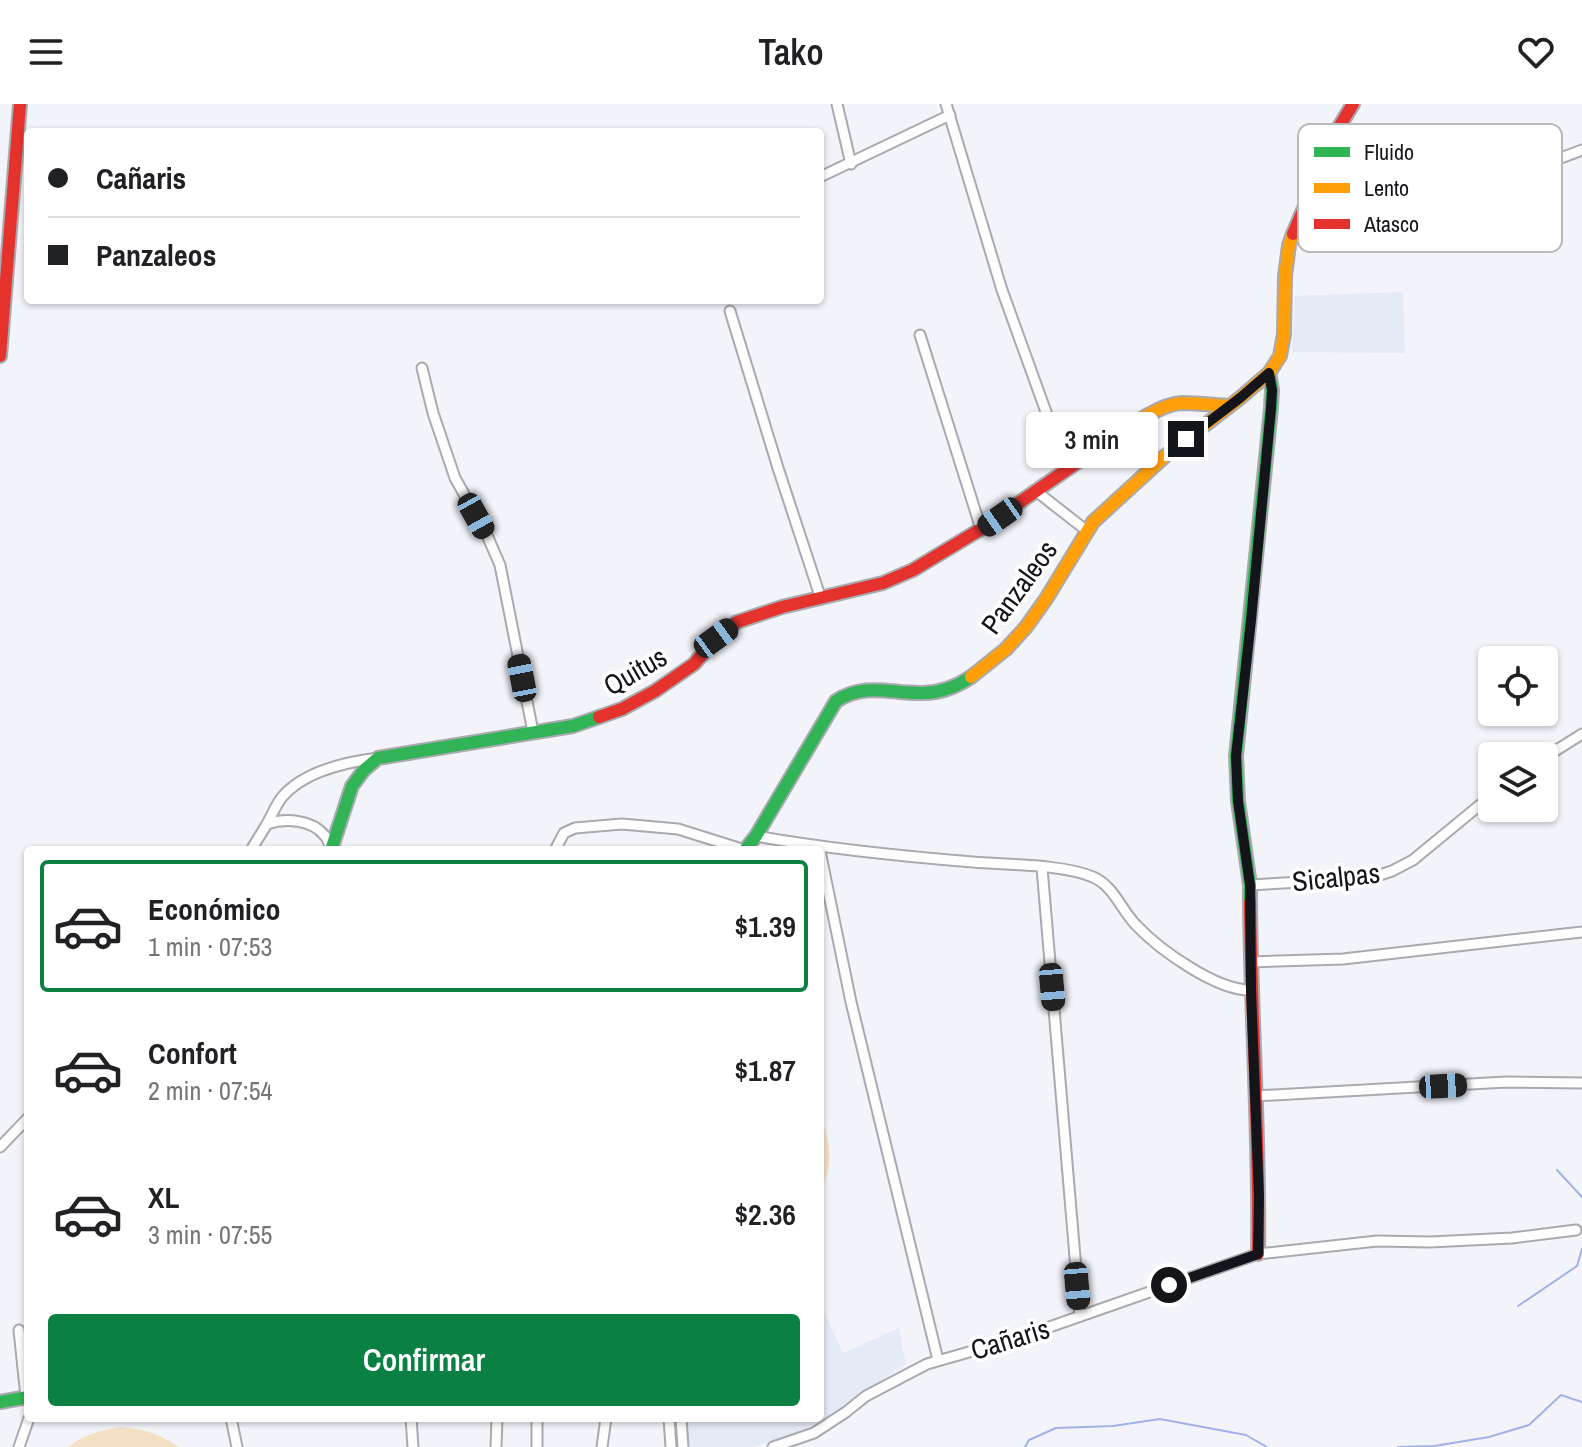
<!DOCTYPE html>
<html lang="es">
<head>
<meta charset="utf-8">
<style>
	body { margin:0; font-family:"Archivo Narrow",sans-serif; background:#f6f6f6; color:#202124; height:100vh; display:flex; flex-direction:column; font-size:30px; white-space:nowrap }
	* { box-sizing:border-box; margin:0 }
	p { font-size:26px; color:#757577 }
	.icon { flex:none; width:44px; height:44px; fill:none; stroke:currentColor; stroke-width:2; stroke-linecap:round; stroke-linejoin:round }
	.map { position:relative; flex:1; overflow:hidden }
	.panel { position:absolute; left:24px; top:742px; width:800px; height:576px; display:flex; flex-direction:column; background:#fff; border-radius:8px; box-shadow:0 2px 6px #0004 }
	.panel>* { flex:none }
	.guide { position:absolute; left:24px; top:24px; width:800px; height:176px; border-radius:8px; box-shadow:0 2px 6px #0004; display:grid; align-content:center; height:176px; padding:0 24px; background:#fff }
	.controls { position:absolute; left:1478px; top:542px; display:grid; gap:16px }
	.controls a { display:grid; place-items:center; width:80px; height:80px; border-radius:8px; background:#fff; box-shadow:0 2px 6px #0004; font-size:40px }
	.end { position:absolute; width:36px; height:36px; margin:-18px; border:10px solid #14151a; background:#fff; box-shadow:0 0 0 4px #fff }
	.from { border-radius:50% }
	.bubble { position:absolute; height:56px; border-radius:8px; background:#fff; box-shadow:0 2px 6px #0004; font-size:26px; font-weight:600; line-height:56px; text-align:center }
	.car { position:absolute; width:24px; height:48px; margin:-24px -12px; border-radius:10px; box-shadow:0 0 6px 2px #0007; background:linear-gradient(#222 24%,#8ab4d8 0 40%,#222 0 76%,#8ab4d8 0 86%,#222 0) }
	.guide b { display:flex; align-items:center; gap:28px; height:76px; font-size:30px }
	.guide b+b { border-top:2px solid #e0e0e0 }
	.guide i { width:20px; height:20px; background:#202124 }
	ul { padding:14px 0 0; list-style:none }
	li { display:flex; align-items:center; gap:24px; height:132px; margin:0 16px 12px; padding:0 8px; border:4px solid transparent; border-radius:8px }
	li div { flex:1 }
	li b { display:block; font-size:30px }
	li em { font-style:normal; font-weight:600 }
	li.selected { border-color:#0b8043 }
	li>.icon { width:72px; height:72px; stroke-width:1.5 }
	.button { display:flex; gap:16px; margin-top:auto; padding:16px 24px }
	.button a { flex:1; height:92px; border-radius:8px; background:#0b8043; color:#fff; font-size:32px; font-weight:600; line-height:92px; text-align:center }
	header { display:flex; justify-content:space-between; align-items:center; height:104px; padding:0 24px; background:#fff; font-size:36px; font-weight:600 }
	.map>svg:first-child { display:block }
	.built { fill:#e5eaf7 }
	.green { fill:#f4e1c5 }
	.lines { fill:none; stroke-linecap:round; stroke-linejoin:round }
	.stream { stroke:#a3b2e6; stroke-width:2 }
	.street-casing { stroke:#a9aaaf; stroke-width:13 }
	.fast-casing { stroke:#a9aaaf; stroke-width:16 }
	.slow-casing { stroke:#a9aaaf; stroke-width:16 }
	.jam-casing { stroke:#a9aaaf; stroke-width:16 }
	.street { stroke:#fdfdfe; stroke-width:9 }
	.fast { stroke:#30b455; stroke-width:12 }
	.slow { stroke:#ff9f0a; stroke-width:12 }
	.jam { stroke:#e5322d; stroke-width:12 }
	.route { stroke:#14151a; stroke-width:10 }
	.labels { text-anchor:middle; dominant-baseline:central; stroke-width:7; stroke-linejoin:round; paint-order:stroke }
	.street-label { font-size:28px; fill:#14151a; stroke:#fff }
	.key { fill:#fff; stroke:#b8b9ba; stroke-width:2 }
	.key-label { font-size:22px; fill:#14151a }
</style>
</head>
<body>
<header><svg class="icon" aria-label="menu" viewBox="0 0 24 24"><path d="M4 6h16M4 12h16M4 18h16"/></svg>Tako<svg class="icon" aria-label="heart" viewBox="0 0 24 24"><path d="M12 20l-8-8c-3-5 5-10 8-4 3-6 11-1 8 4z"/></svg></header>
<div class="map">
<svg width="1582" height="1343" viewBox="0 0 1582 1343">
	<rect width="100%" height="100%" fill="#f2f4fa"/>
	<g class="built">
		<path d="M1403 188 1405 249 1292 248 1295 192Z"/>
		<path d="M824 1208 843 1249 899 1224 906 1260 860 1290 809 1326 753 1343H687L685 1314H820V1211Z"/>
	</g>
	<g class="green">
		<path d="M820 1006C829 1042 836 1053 820 1089Z"/>
		<path d="M121 1323C145 1325 159 1330 179 1343H68C84 1330 102 1326 121 1323Z"/>
	</g>
	<g class="lines">
		<g class="stream">
			<path d="M1557 1066 1582 1093"/>
			<path d="M1518 1202 1577 1162 1582 1145"/>
			<path d="M1025 1343 1029 1336 1056 1324 1113 1322 1160 1315 1246 1331 1267 1343"/>
			<path d="M1398 1343 1434 1342 1489 1333 1529 1321 1561 1291 1582 1298"/>
		</g>
		<g class="street-casing">
			<g id="street">
				<path d="M837 0 851 60"/>
				<path d="M946 0 1002 186 1067 366"/>
				<path d="M820 73 950 11"/>
				<path d="M1305 98 1545 60 1582 46"/>
				<path d="M730 207 778 364 821 495"/>
				<path d="M920 231 981 425"/>
				<path d="M422 264 433 309 455 374 486 429 500 461 533 628"/>
				<path d="M1036 387 1087 427"/>
				<path d="M1544 654 1582 630"/>
				<path d="M267 720C272 711 276 700 283 692 304 668 346 658 378 654"/>
				<path d="M756 732C828 745 900 752 973 758 1007 761 1062 760 1093 773 1114 782 1121 806 1137 822 1160 846 1217 887 1251 886"/>
				<path d="M251 746 267 720C285 714 312 715 325 732 328 735 329 740 331 744"/>
				<path d="M555 746 564 729 575 724 622 720 678 725 745 746"/>
				<path d="M820 747 851 898 938 1256"/>
				<path d="M1042 764 1080 1212"/>
				<path d="M1250 781 1371 774 1392 767 1413 756 1492 691"/>
				<path d="M1250 858 1343 855 1582 828"/>
				<path d="M1255 992 1506 978 1582 979"/>
				<path d="M0 1043 28 1014"/>
				<path d="M19 1226 26 1293"/>
				<path d="M231 1314 237 1343"/>
				<path d="M411 1314 413 1343"/>
				<path d="M537 1314V1343"/>
				<path d="M669 1314 671 1343"/>
				<path d="M681 1314 683 1343"/>
				<path d="M19 1343 29 1314"/>
				<path d="M496 1343 497 1314"/>
				<path d="M602 1343 606 1314"/>
				<path d="M773 1343 814 1329 846 1308 866 1292 927 1260 1018 1234 1258 1150 1377 1137 1430 1138 1512 1134 1576 1126"/>
			</g>
		</g>
		<g class="fast-casing">
			<g id="fast">
				<path d="M331 746 352 682 364 666 378 654 573 622 599 613"/>
				<path d="M745 746 756 732 836 597C866 578 891 590 923 589 941 589 956 583 971 573"/>
				<path d="M1250 798V781L1238 697 1236 652 1271 304 1272 286 1269 269"/>
				<path d="M0 1298 28 1293"/>
			</g>
		</g>
		<g class="slow-casing">
			<g id="slow">
				<path d="M1107 338C1126 325 1158 300 1182 299 1197 299 1213 301 1228 302"/>
				<path d="M971 573 1006 545 1026 523 1046 495 1093 418 1165 352 1240 294 1269 269 1280 252 1284 230 1285 172 1289 141 1293 130"/>
			</g>
		</g>
		<g class="jam-casing">
			<g id="jam">
				<path d="M1293 130 1336 28 1353 0"/>
				<path d="M0 252 20 0"/>
				<path d="M599 613 622 605 655 587 694 560 716 534 737 518 782 503 883 479 913 466 981 425 1107 338"/>
				<path d="M1250 798C1251 915 1260 1033 1258 1150"/>
			</g>
		</g>
		<use href="#street" class="street"/>
		<use href="#fast" class="fast"/>
		<use href="#slow" class="slow"/>
		<use href="#jam" class="jam"/>
	</g>
	<g class="lines">
		<path class="route" d="M1169 1181 1258 1150 1259 1093 1251 886 1250 781 1238 697 1236 652 1251 516 1271 304 1272 286 1269 269 1240 294 1186 335"/>
	</g>
	<g class="labels">
		<g class="street-label">
			<text transform="translate(1019 483) rotate(-54)">Panzaleos</text>
			<text transform="translate(635 567) rotate(-30)">Quitus</text>
			<text transform="translate(1336 773) rotate(-6)">Sicalpas</text>
			<text transform="translate(1010 1235) rotate(-17)">Cañaris</text>
		</g>
	</g>
	<rect x="1298" y="20" width="264" height="128" rx="12" class="key"/>
	<rect x="1314" y="43" width="36" height="10" fill="#30b455"/>
	<rect x="1314" y="79" width="36" height="10" fill="#ff9f0a"/>
	<rect x="1314" y="115" width="36" height="10" fill="#e5322d"/>
	<g class="key-label">
		<text x="1364" y="56">Fluido</text>
		<text x="1364" y="92">Lento</text>
		<text x="1364" y="128">Atasco</text>
	</g>
</svg>
<div class="controls">
<a><svg class="icon" aria-label="locate" viewBox="0 0 24 24"><circle cx="12" cy="12" r="6"/><path d="M12 2v4M12 18v4M2 12h4M18 12h4"/></svg></a>
<a><svg class="icon" aria-label="layers" viewBox="0 0 24 24"><path d="M12 4l9 5-9 5-9-5zM3 14l9 5 9-5"/></svg></a>
</div>
<i class="end from" style="left:1169px;top:1181px"></i>
<i class="end" style="left:1186px;top:335px"></i>
<div class="bubble" style="left:1026px;top:308px;width:132px">3 min</div>
<i class="car" style="left:476px;top:412px;rotate:151deg"></i>
<i class="car" style="left:1000px;top:413px;rotate:235deg"></i>
<i class="car" style="left:716px;top:534px;rotate:54deg"></i>
<i class="car" style="left:522px;top:574px;rotate:349deg"></i>
<i class="car" style="left:1052px;top:883px;rotate:175deg"></i>
<i class="car" style="left:1443px;top:982px;rotate:87deg"></i>
<i class="car" style="left:1077px;top:1182px;rotate:175deg"></i>
<div class="guide">
<b><i class="from"></i>Cañaris</b>
<b><i></i>Panzaleos</b>
</div>
<section class="panel">
<ul>
<li class="selected"><svg class="icon" aria-label="car" viewBox="0 0 24 24"><path d="M5 17H2v-5l4-1 3-4h7l3 4 3 1v5h-3M9 17h6M6 11h13"/><circle cx="7" cy="17" r="2"/><circle cx="17" cy="17" r="2"/></svg><div><b>Económico</b><p>1 min · 07:53</p></div><em>$1.39</em></li>
<li><svg class="icon" aria-label="car" viewBox="0 0 24 24"><path d="M5 17H2v-5l4-1 3-4h7l3 4 3 1v5h-3M9 17h6M6 11h13"/><circle cx="7" cy="17" r="2"/><circle cx="17" cy="17" r="2"/></svg><div><b>Confort</b><p>2 min · 07:54</p></div><em>$1.87</em></li>
<li><svg class="icon" aria-label="car" viewBox="0 0 24 24"><path d="M5 17H2v-5l4-1 3-4h7l3 4 3 1v5h-3M9 17h6M6 11h13"/><circle cx="7" cy="17" r="2"/><circle cx="17" cy="17" r="2"/></svg><div><b>XL</b><p>3 min · 07:55</p></div><em>$2.36</em></li>
</ul>
<div class="button"><a>Confirmar</a></div>
</section>
</div>
</body>
</html>
